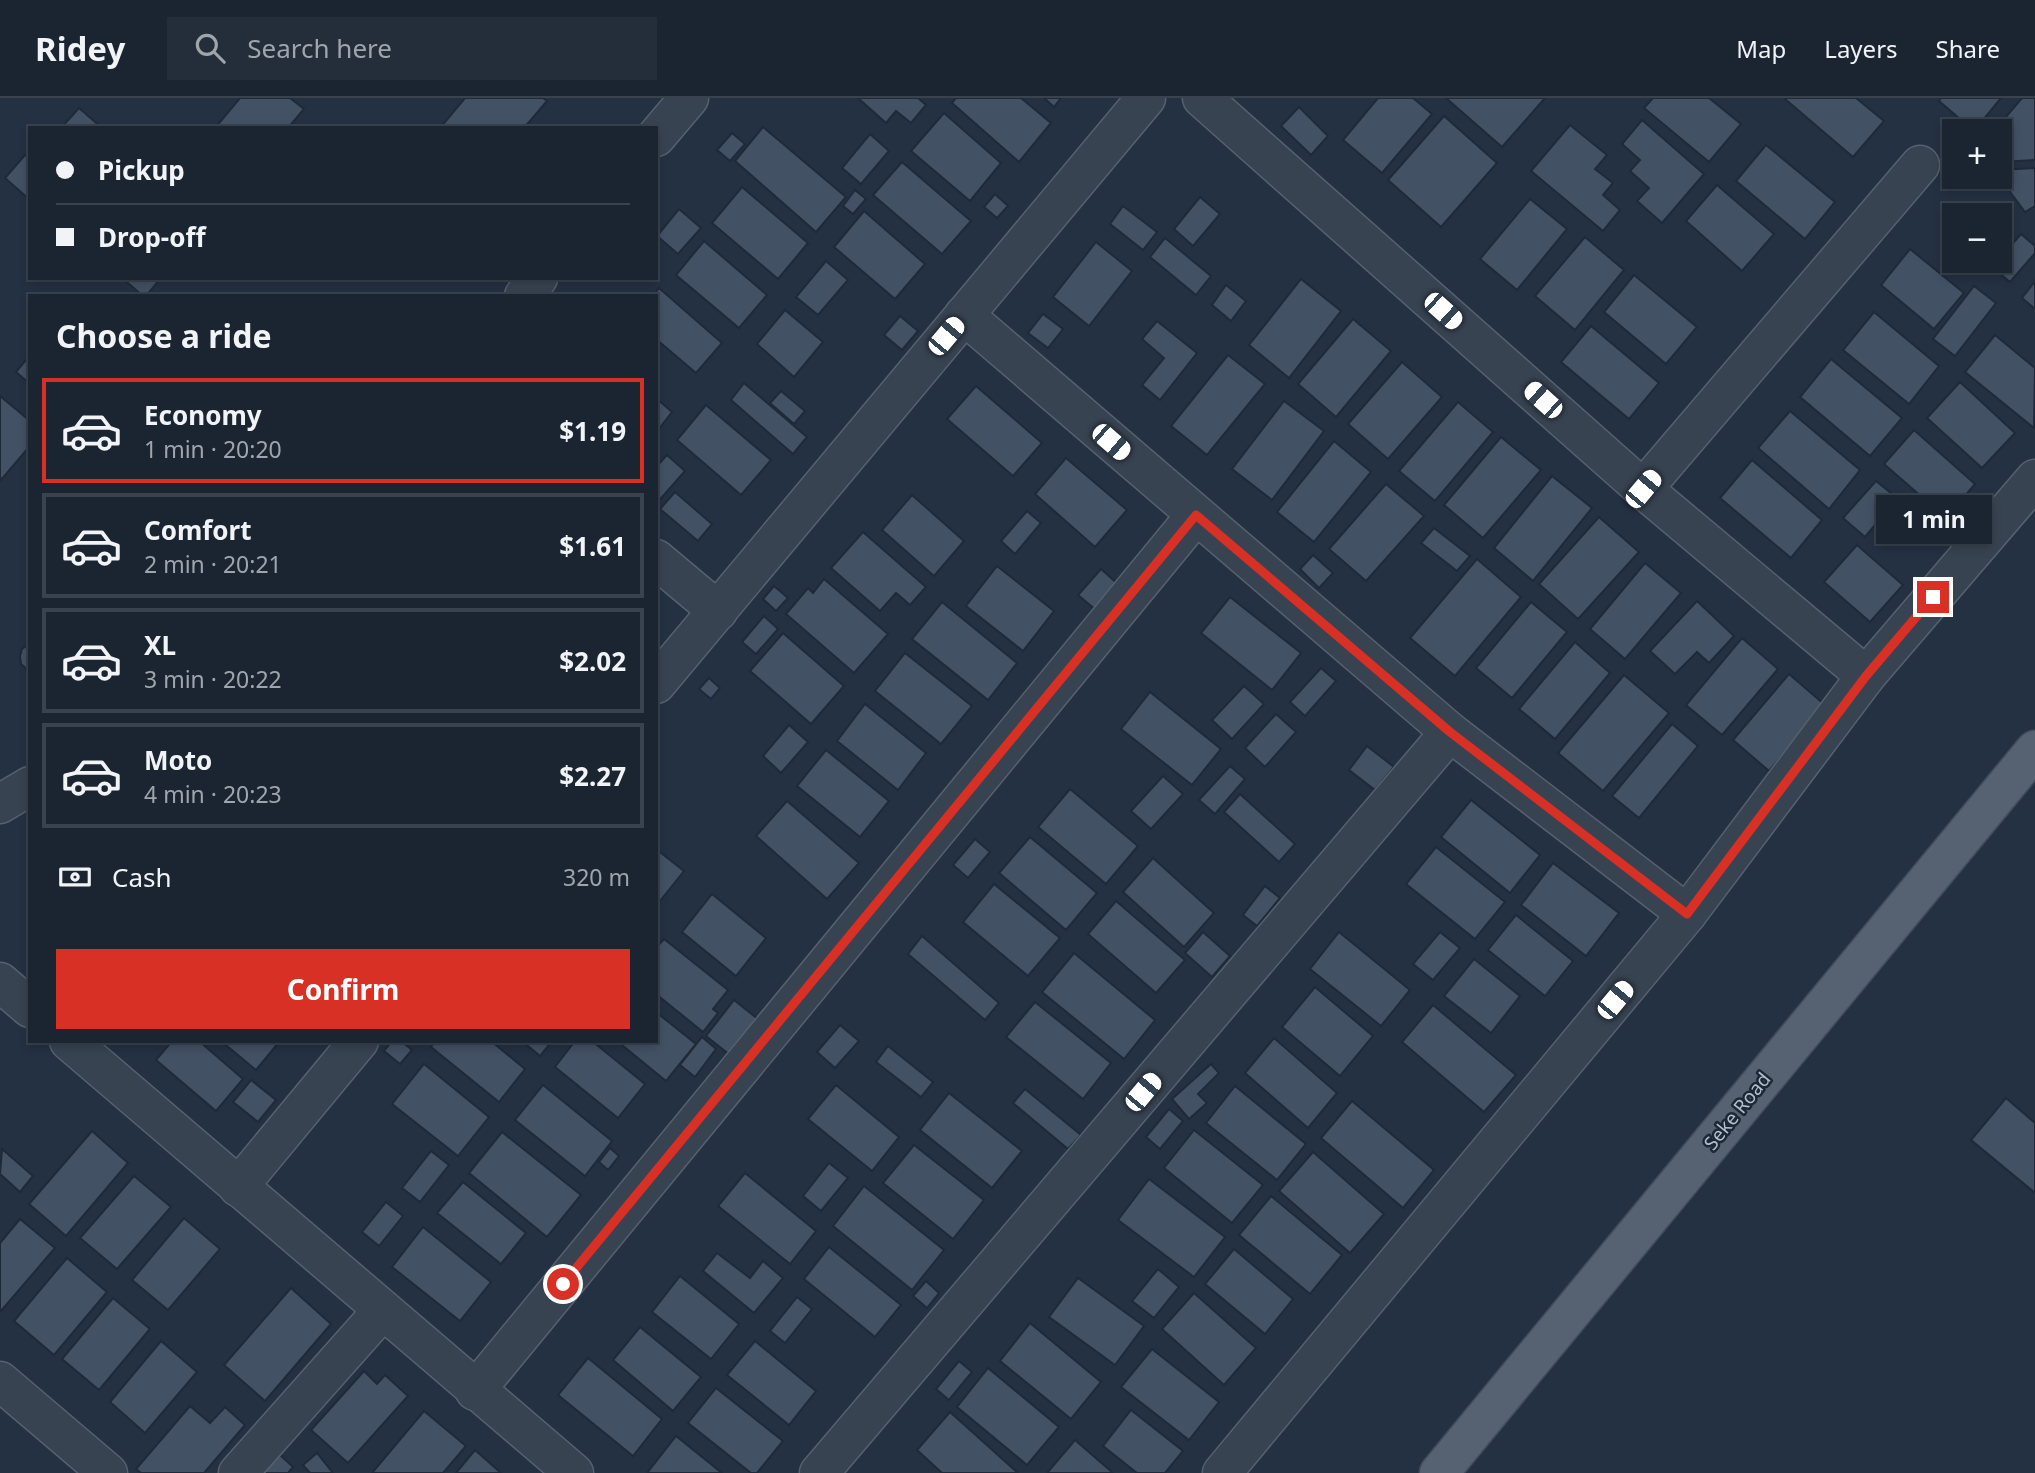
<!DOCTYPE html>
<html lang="en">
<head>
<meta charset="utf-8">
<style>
	body { margin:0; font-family:"Noto Sans",sans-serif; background:#242d3a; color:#f1f3f6; height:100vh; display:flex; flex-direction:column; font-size:26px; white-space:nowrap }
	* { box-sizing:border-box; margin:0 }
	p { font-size:23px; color:#a0a5ac }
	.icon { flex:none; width:38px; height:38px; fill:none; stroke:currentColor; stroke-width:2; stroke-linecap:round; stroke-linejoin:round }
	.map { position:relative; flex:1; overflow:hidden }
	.panel { position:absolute; left:28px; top:196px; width:630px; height:749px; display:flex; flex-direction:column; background:#1b2532; border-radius:0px; box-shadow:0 4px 10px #0003,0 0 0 2px #39424d }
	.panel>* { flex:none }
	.guide { position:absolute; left:28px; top:28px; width:630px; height:154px; border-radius:0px; box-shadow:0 4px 10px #0003,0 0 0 2px #39424d; display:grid; align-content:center; height:154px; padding:0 28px; background:#1b2532 }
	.tools { position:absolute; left:1942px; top:21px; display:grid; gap:14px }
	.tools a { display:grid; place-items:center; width:70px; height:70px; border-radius:0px; background:#1b2532; box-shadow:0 4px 10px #0003,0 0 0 2px #39424d; font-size:35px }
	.end { position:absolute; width:32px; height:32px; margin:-16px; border:9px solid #d93025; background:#fff; box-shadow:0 0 0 4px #fff }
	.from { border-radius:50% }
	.bubble { position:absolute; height:49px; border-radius:0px; background:#1b2532; box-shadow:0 4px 10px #0003,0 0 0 2px #39424d; font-size:23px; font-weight:700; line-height:49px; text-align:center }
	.car { position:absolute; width:21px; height:42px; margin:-21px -10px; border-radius:9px; box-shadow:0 0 5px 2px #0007; background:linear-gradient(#fff 24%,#345 0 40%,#fff 0 76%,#345 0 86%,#fff 0) }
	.guide b { display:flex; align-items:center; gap:24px; height:66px; font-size:26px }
	.guide b+b { border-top:2px solid #39424d }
	.guide i { width:18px; height:18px; background:#f1f3f6 }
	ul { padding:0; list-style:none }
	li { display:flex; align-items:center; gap:21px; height:105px; margin:0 14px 10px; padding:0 14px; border:4px solid #39424d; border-radius:0px }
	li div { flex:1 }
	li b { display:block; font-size:26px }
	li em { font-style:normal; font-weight:700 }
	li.active { border-color:#d93025 }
	li>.icon { width:63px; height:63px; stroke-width:1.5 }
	h2 { padding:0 28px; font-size:32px; line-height:84px }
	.pay { display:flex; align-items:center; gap:18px; height:77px; padding:0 28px; font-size:26px }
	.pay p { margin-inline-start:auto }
	.action { display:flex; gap:14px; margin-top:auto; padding:14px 28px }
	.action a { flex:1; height:80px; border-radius:0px; background:#d93025; color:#fff; font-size:28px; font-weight:700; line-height:80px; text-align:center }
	header { display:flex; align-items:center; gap:42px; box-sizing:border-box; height:98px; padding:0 35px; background:#1b2532; border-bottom:2px solid #39424d }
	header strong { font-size:33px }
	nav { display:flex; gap:38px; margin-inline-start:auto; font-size:24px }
	.search { width:490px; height:63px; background:#242d3a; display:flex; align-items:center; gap:18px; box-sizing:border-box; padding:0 24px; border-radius:0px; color:#a0a5ac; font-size:26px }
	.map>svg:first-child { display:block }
	.building { fill:#435165; stroke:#1f2a39; stroke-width:2 }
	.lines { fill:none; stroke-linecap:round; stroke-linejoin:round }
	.minor-casing { stroke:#56616f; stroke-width:41 }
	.primary-casing { stroke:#424c5b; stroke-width:41 }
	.minor { stroke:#384352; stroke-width:38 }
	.primary { stroke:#566272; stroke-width:38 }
	.route { stroke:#d93025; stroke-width:9 }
	.labels { text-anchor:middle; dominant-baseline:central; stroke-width:5; stroke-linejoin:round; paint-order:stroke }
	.street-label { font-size:19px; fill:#b5becc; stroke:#1d2837 }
</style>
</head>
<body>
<header>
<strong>Ridey</strong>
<div class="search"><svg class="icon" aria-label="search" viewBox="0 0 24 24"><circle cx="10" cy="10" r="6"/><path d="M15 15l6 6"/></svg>Search here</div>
<nav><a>Map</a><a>Layers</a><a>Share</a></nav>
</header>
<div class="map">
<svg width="2035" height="1375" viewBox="0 0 2035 1375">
	<rect width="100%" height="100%" fill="#243143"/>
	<g class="building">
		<path d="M240 0H290L304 11 288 30H215Z"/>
		<path d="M465 0H543L547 3 524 30H440Z"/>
		<path d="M858 0H918L926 7 911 25 896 13 886 25Z"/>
		<path d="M956 0H1021L1051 25 1019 64 952 5Z"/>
		<path d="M1044 0H1061L1054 9Z"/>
		<path d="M1378 0H1413L1432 16 1382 75 1343 42Z"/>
		<path d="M1446 0H1545L1502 49Z"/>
		<path d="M1653 0H1709L1741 26 1709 64 1644 10Z"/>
		<path d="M1786 0H1856L1884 23 1853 59 1785 1Z"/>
		<path d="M1941 0H2001L1974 33 1939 3Z"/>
		<path d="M2022 0H2035V62L2003 64 2000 62V33H1994Z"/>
		<path d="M1299 9 1328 38 1311 57 1281 28Z"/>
		<path d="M79 10 102 30H61Z"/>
		<path d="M944 15 1001 65 970 103 911 53Z"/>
		<path d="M1444 18 1497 65 1441 129 1388 82Z"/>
		<path d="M1642 22 1704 76 1662 125 1637 103 1649 90 1630 73 1640 62 1622 46Z"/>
		<path d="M1570 27 1607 57 1595 71 1613 85 1603 97 1620 112 1603 133 1531 73Z"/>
		<path d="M763 29 846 99 816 134 735 63Z"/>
		<path d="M732 35 745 46 730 63 717 52Z"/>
		<path d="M870 36 889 53 861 86 842 70Z"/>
		<path d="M1766 47 1835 104 1805 141 1736 83Z"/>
		<path d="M25 57 30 61V102L5 80Z"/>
		<path d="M902 64 971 123 942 156 873 97Z"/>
		<path d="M2035 70V108L2025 114 1999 79 2000 72Z"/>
		<path d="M1717 87 1774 136 1742 173 1686 123Z"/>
		<path d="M742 89 808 145 778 181 712 125Z"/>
		<path d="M855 92 866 101 853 116 843 108Z"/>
		<path d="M995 96 1008 108 997 120 984 109Z"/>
		<path d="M1200 99 1220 116 1193 148 1174 131Z"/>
		<path d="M1530 101 1567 131 1517 192 1480 161Z"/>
		<path d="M1123 108 1157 134 1143 152 1110 126Z"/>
		<path d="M679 111 701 130 678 156 657 138Z"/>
		<path d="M864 113 925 166 895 201 834 149Z"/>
		<path d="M2021 136 2035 148V155L2010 184 1992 169 2000 163V160Z"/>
		<path d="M1585 139 1624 172 1575 232 1535 198Z"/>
		<path d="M1165 140 1211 178 1196 197 1150 159Z"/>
		<path d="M704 143 767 197 739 230 676 177Z"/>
		<path d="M1096 144 1132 173 1089 228 1053 199Z"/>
		<path d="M1910 151 1964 195 1934 231 1881 187Z"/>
		<path d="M826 163 848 182 818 217 796 199Z"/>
		<path d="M1634 177 1697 229 1666 266 1604 214Z"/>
		<path d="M122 180H161L146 198H143Z"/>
		<path d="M1301 181 1341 213 1289 280 1249 247Z"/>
		<path d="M2035 183V211L2022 200Z"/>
		<path d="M1226 187 1246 203 1231 223 1212 207Z"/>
		<path d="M1974 188 1996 205 1955 258 1933 241Z"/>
		<path d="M659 190 722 245 696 275 656 241V198H653Z"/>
		<path d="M785 212 823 244 794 279 757 246Z"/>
		<path d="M1874 214 1939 268 1909 306 1843 252Z"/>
		<path d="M1043 216 1063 231 1048 250 1028 235Z"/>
		<path d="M900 218 918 233 902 252 884 237Z"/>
		<path d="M1353 221 1391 253 1336 319 1298 286Z"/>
		<path d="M1157 223 1197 255 1160 302 1142 287 1164 260 1142 241Z"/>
		<path d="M1591 228 1659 285 1629 321 1561 264Z"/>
		<path d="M1995 237 2035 270 2034 330 1965 274Z"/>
		<path d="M30 257V286L16 274Z"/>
		<path d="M1228 257 1265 286 1207 357 1171 328Z"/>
		<path d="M1831 261 1902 320 1870 358 1800 299Z"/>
		<path d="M1402 264 1442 299 1388 361 1348 326Z"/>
		<path d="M1960 284 2015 335 1982 370 1927 320Z"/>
		<path d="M744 285 807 339 793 356 731 302Z"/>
		<path d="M976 288 1042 345 1013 378 947 321Z"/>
		<path d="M781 293 805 313 794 326 770 305Z"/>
		<path d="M0 298 30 323V348L0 383Z"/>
		<path d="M656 300 672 314 658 332 656 331Z"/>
		<path d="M1284 303 1324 333 1272 402 1232 371Z"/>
		<path d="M1458 304 1493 334 1435 403 1399 373Z"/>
		<path d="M706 307 771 362 741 397 677 342Z"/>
		<path d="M1790 313 1860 372 1829 411 1758 350Z"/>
		<path d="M1914 332 1975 386 1946 420 1884 366Z"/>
		<path d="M1501 339 1541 372 1483 440 1444 407Z"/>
		<path d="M1334 343 1371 374 1314 444 1277 414Z"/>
		<path d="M667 357 685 373 656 406V369Z"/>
		<path d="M1066 360 1127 412 1095 449 1035 396Z"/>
		<path d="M1752 362 1822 422 1791 460 1720 400Z"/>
		<path d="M1552 378 1592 410 1533 483 1494 450Z"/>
		<path d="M1876 383 1897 400 1865 439 1843 420Z"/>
		<path d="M1386 386 1424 418 1366 483 1329 451Z"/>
		<path d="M675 394 712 426 698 443 660 411Z"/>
		<path d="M912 397 964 443 934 478 882 432Z"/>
		<path d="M1027 413 1041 425 1015 456 1001 443Z"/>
		<path d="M1599 419 1639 454 1578 521 1539 486Z"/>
		<path d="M1434 430 1470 458 1457 473 1421 445Z"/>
		<path d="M863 434 926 489 910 507 896 495 880 513 831 470Z"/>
		<path d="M1857 447 1903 487 1870 524 1824 484Z"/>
		<path d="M1313 457 1333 475 1319 490 1300 471Z"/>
		<path d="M1477 461 1521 499 1455 578 1410 540Z"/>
		<path d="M1645 465 1681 495 1625 561 1590 531Z"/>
		<path d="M997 468 1054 513 1023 553 966 508Z"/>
		<path d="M1101 471 1119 487 1097 513 1078 497Z"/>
		<path d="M824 481 888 536 854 575 786 516 808 490 813 495Z"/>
		<path d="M774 488 788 500 776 513 763 501Z"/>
		<path d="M1230 499 1301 555 1272 592 1201 535Z"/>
		<path d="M1697 503 1734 538 1709 565 1697 554 1675 576 1650 553Z"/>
		<path d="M942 504 1017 565 988 602 912 541Z"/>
		<path d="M1531 504 1567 534 1512 600 1476 570Z"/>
		<path d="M764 518 778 531 756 556 742 544Z"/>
		<path d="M783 535 844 588 811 626 750 573Z"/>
		<path d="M1742 540 1778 571 1722 637 1686 607Z"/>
		<path d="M1575 544 1610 575 1555 641 1519 611Z"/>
		<path d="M30 545V574L21 566 20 558 22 551Z"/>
		<path d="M905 555 972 608 941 646 875 593Z"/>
		<path d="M1321 570 1336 583 1305 618 1290 604Z"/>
		<path d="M1789 576 1825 607 1769 673 1733 642Z"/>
		<path d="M1624 577 1669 615 1603 693 1558 655Z"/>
		<path d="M709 580 720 590 711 601 699 591Z"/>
		<path d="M1244 588 1264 606 1232 641 1212 622Z"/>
		<path d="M1150 594 1221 651 1192 687 1121 631Z"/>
		<path d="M865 606 926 655 898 692 837 643Z"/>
		<path d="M1276 616 1296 634 1265 669 1245 650Z"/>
		<path d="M1672 626 1698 648 1639 720 1612 698Z"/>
		<path d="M789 627 808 644 781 675 763 658Z"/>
		<path d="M1367 648 1394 669 1375 692 1349 672Z"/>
		<path d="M826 652 889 703 860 739 797 688Z"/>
		<path d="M1230 668 1245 681 1215 716 1199 702Z"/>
		<path d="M1163 678 1183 696 1151 731 1131 713Z"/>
		<path d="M1070 691 1138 748 1106 786 1038 729Z"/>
		<path d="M1240 696 1295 746 1279 764 1224 714Z"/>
		<path d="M1471 702 1540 757 1510 795 1441 739Z"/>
		<path d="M787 703 859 765 827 801 756 738Z"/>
		<path d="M1030 739 1097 795 1066 832 999 775Z"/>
		<path d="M975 741 990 754 968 780 953 767Z"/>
		<path d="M1436 749 1505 804 1475 841 1406 786Z"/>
		<path d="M656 751 684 773 656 808Z"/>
		<path d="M1153 760 1214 815 1184 849 1123 794Z"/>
		<path d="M1553 765 1619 815 1586 858 1521 807Z"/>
		<path d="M994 786 1060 840 1028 878 963 824Z"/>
		<path d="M1265 788 1280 800 1257 828 1243 817Z"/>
		<path d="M712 796 766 840 736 878 682 834Z"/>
		<path d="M1116 803 1185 862 1156 895 1088 836Z"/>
		<path d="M1516 817 1573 863 1545 898 1488 852Z"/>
		<path d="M1203 834 1230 858 1212 879 1185 855Z"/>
		<path d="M1339 834 1410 892 1381 928 1310 871Z"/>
		<path d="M1440 834 1460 850 1433 882 1413 866Z"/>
		<path d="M922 838 999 905 985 922 908 856Z"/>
		<path d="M664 841 728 892 713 911 718 915 703 934 656 896V850Z"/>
		<path d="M1074 855 1155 922 1124 961 1042 894Z"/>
		<path d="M1474 861 1520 898 1491 935 1444 898Z"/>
		<path d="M1315 889 1373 938 1340 978 1282 929Z"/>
		<path d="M734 902 768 929 740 965 706 938Z"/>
		<path d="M1035 904 1111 965 1083 1001 1006 939Z"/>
		<path d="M1433 907 1516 977 1484 1014 1402 944Z"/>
		<path d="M656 914 696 946 666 983 617 943H656Z"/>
		<path d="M840 927 859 943 835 970 817 954Z"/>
		<path d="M702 939 716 951 695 979 680 967Z"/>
		<path d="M1274 940 1337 995 1308 1030 1245 975Z"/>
		<path d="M172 943H199L243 981 216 1013 156 962Z"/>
		<path d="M221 943H280L256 972Z"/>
		<path d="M392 943H401L412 952 400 966 384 953Z"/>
		<path d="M435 943H491L525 971 499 1004 431 949Z"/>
		<path d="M522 943H552L540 958Z"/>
		<path d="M575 943H592L645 986 618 1020 555 969Z"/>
		<path d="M888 948 933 984 921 999 876 964Z"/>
		<path d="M424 966 489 1019 458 1058 392 1006Z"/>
		<path d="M1211 966 1219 975 1198 996 1207 1005 1189 1021 1172 1001Z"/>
		<path d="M251 982 276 1002 258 1024 233 1004Z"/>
		<path d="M543 987 612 1043 585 1078 515 1022Z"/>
		<path d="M836 987 899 1039 872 1073 808 1021Z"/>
		<path d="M1235 988 1306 1046 1277 1082 1206 1025Z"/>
		<path d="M1025 991 1081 1037 1068 1051 1013 1005Z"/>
		<path d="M949 995 1022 1053 992 1090 920 1032Z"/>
		<path d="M2006 1000 2035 1025V1095L1971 1042Z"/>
		<path d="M1352 1003 1434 1072 1403 1110 1321 1040Z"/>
		<path d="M1169 1011 1183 1023 1160 1051 1146 1039Z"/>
		<path d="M1194 1032 1263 1087 1232 1125 1164 1070Z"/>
		<path d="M92 1033 128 1065 66 1138 29 1106Z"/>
		<path d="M502 1034 581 1097 547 1139 469 1075Z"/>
		<path d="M914 1047 984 1102 953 1141 883 1085Z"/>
		<path d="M610 1050 619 1058 608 1072 599 1064Z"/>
		<path d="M2 1051 33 1078 20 1094 0 1076Z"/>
		<path d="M431 1053 449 1067 420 1104 402 1090Z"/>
		<path d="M1313 1054 1384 1116 1350 1155 1279 1093Z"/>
		<path d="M829 1065 848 1080 821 1113 803 1098Z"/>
		<path d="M745 1075 816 1133 790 1166 718 1108Z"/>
		<path d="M134 1078 171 1109 117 1171 80 1140Z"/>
		<path d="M1149 1081 1225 1139 1194 1179 1118 1122Z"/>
		<path d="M463 1084 526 1135 501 1166 437 1115Z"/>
		<path d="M864 1088 944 1152 912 1192 833 1128Z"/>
		<path d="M1271 1098 1342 1157 1310 1196 1239 1137Z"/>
		<path d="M386 1104 403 1118 379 1148 362 1134Z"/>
		<path d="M184 1120 220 1151 168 1212 132 1182Z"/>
		<path d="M20 1121 55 1150 0 1214V1145Z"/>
		<path d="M423 1129 491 1184 460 1223 392 1169Z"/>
		<path d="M829 1149 901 1207 875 1239 804 1181Z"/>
		<path d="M1234 1151 1293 1201 1265 1236 1205 1186Z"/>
		<path d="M717 1155 750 1180 763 1163 783 1180 754 1215 703 1173Z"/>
		<path d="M67 1160 107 1194 54 1257 14 1223Z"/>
		<path d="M1158 1171 1179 1189 1154 1220 1132 1203Z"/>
		<path d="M680 1178 739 1226 711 1261 652 1214Z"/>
		<path d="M1078 1180 1144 1228 1115 1267 1049 1219Z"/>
		<path d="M926 1183 939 1195 927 1210 913 1198Z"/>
		<path d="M291 1190 331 1226 265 1303 224 1267Z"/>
		<path d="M1194 1195 1256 1250 1224 1287 1162 1231Z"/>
		<path d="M797 1199 812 1211 785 1245 770 1233Z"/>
		<path d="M113 1200 150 1231 99 1292 62 1261Z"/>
		<path d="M1030 1225 1101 1284 1071 1321 1000 1263Z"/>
		<path d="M640 1229 701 1279 673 1313 613 1262Z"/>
		<path d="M161 1243 197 1274 145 1335 110 1304Z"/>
		<path d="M755 1243 816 1293 789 1327 727 1277Z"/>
		<path d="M1152 1251 1219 1304 1189 1342 1121 1289Z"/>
		<path d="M588 1260 662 1321 633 1358 558 1297Z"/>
		<path d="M959 1263 972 1274 949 1302 936 1291Z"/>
		<path d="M988 1270 1059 1329 1027 1367 957 1309Z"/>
		<path d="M364 1273 377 1286 385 1277 408 1298 348 1365 311 1332Z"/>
		<path d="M716 1290 783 1343 757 1375H751L688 1325Z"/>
		<path d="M190 1308 210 1325 225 1309 245 1327 204 1375H141L136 1371Z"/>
		<path d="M1131 1312 1183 1353 1165 1375H1137L1103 1348Z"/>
		<path d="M424 1313 466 1348 443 1375H372Z"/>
		<path d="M950 1314 1018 1375H942L917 1352Z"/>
		<path d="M676 1338 722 1375H647Z"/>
		<path d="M1075 1342 1113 1375H1047Z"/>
		<path d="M475 1352 501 1375H456Z"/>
		<path d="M278 1355 293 1369 288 1375H260Z"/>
		<path d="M317 1355 333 1375H310L303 1367Z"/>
	</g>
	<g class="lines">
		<g class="minor-casing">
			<g id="minor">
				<path d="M1202 0 1643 391 1866 578"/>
				<path d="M656 39 689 0"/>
				<path d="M524 198 538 180"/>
				<path d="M964 217 1450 634 1687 816"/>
				<path d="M1643 391 1920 67"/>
				<path d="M656 461 718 513"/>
				<path d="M656 586 1146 0"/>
				<path d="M0 706 30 688"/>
				<path d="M0 884 30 910"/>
				<path d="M69 943 574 1375"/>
				<path d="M238 1089 359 943"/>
				<path d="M0 1283 108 1375"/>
				<path d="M475 1293 1196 417"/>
				<path d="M238 1375 382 1213"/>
				<path d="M819 1375 1450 634"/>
				<path d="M1222 1375 1687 816 1866 578 2035 381"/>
			</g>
		</g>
		<g class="primary-casing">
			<path id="primary" d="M1439 1375 2035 652"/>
		</g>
		<use href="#minor" class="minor"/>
		<use href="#primary" class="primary"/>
	</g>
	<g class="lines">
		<path class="route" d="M563 1186 1196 417 1450 634 1687 816 1866 578 1933 499"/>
	</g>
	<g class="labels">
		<g class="street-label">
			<text transform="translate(1737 1013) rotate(-51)">Seke Road</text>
		</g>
	</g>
</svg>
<div class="tools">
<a>+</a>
<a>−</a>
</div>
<i class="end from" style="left:563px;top:1186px"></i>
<i class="end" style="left:1933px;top:499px"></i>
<div class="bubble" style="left:1876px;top:397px;width:116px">1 min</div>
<i class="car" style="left:1443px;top:213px;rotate:132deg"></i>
<i class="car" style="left:946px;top:238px;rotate:40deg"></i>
<i class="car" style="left:1543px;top:302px;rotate:312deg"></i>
<i class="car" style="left:1111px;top:344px;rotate:131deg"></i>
<i class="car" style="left:1643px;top:391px;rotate:40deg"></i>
<i class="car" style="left:1615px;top:902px;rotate:40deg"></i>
<i class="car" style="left:1143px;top:994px;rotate:40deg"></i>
<div class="guide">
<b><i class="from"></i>Pickup</b>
<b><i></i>Drop-off</b>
</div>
<section class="panel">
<h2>Choose a ride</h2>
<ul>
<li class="active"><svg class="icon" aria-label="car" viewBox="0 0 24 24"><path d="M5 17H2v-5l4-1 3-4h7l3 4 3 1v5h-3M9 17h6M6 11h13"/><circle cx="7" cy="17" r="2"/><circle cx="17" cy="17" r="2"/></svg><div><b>Economy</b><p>1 min · 20:20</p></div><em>$1.19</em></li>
<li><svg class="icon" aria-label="car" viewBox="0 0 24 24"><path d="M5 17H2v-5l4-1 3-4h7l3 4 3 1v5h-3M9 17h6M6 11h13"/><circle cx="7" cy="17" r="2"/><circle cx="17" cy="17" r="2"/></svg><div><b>Comfort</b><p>2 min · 20:21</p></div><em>$1.61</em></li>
<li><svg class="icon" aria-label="car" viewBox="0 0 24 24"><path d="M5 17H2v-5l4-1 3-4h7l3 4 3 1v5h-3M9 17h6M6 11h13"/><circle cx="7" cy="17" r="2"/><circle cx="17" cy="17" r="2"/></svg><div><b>XL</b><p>3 min · 20:22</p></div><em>$2.02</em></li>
<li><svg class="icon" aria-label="car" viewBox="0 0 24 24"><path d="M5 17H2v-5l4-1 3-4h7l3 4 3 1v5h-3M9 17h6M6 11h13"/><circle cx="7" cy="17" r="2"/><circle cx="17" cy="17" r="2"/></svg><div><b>Moto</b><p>4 min · 20:23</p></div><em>$2.27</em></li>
</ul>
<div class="pay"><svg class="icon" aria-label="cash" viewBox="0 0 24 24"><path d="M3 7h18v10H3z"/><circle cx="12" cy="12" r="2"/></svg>Cash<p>320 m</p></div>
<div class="action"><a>Confirm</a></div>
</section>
</div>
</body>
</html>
